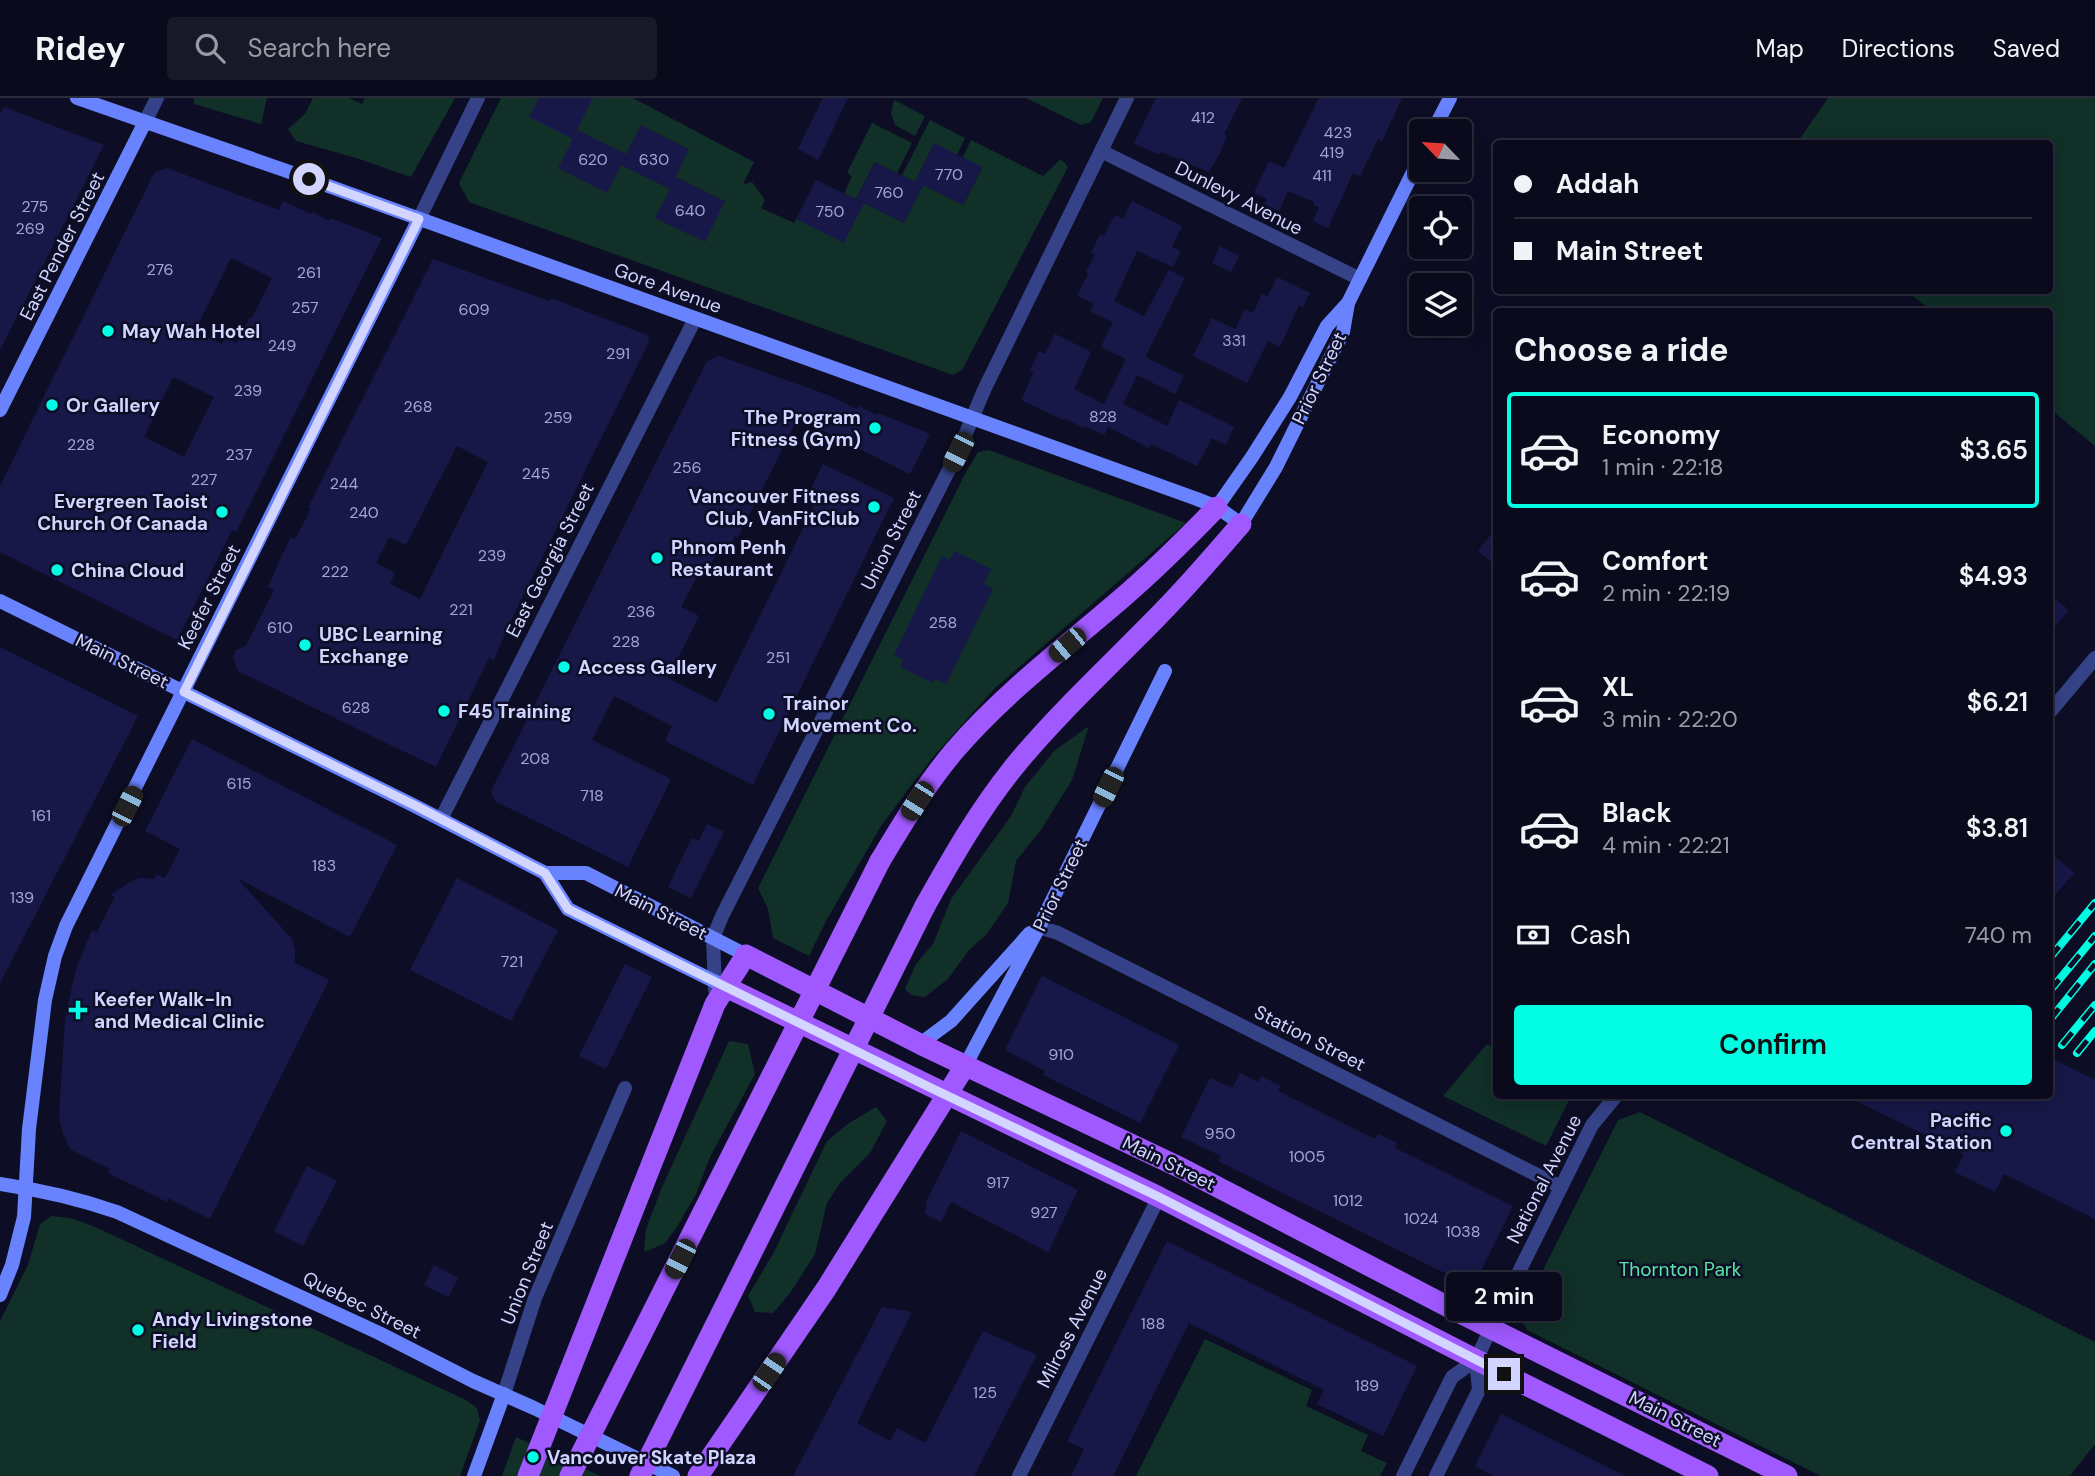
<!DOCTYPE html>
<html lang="en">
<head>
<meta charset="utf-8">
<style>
	body { margin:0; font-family:"DM Sans",sans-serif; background:#181829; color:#f1f3f6; height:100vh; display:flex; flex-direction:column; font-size:26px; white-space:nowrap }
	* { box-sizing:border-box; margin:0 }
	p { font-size:23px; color:#999aa3 }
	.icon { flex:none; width:38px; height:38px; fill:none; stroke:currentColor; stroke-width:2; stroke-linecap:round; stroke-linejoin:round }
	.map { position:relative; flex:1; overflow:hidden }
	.drawer { position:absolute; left:1493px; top:210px; width:560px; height:791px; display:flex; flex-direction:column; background:#0a0a1c; border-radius:7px; box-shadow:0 4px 18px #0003,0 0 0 2px #2a2b3b }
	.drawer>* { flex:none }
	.banner { position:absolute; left:1493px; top:42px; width:560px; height:154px; border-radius:7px; box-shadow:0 4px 18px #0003,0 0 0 2px #2a2b3b; display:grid; align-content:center; height:154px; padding:0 21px; background:#0a0a1c }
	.needle { width:46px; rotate:295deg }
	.controls { position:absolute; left:1409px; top:21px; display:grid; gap:14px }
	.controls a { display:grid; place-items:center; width:63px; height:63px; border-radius:7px; background:#0a0a1c; box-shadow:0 4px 18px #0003,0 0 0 2px #2a2b3b; font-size:35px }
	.end { position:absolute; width:32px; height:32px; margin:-16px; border:9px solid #d2d5ff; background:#111; box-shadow:0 0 0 4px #111 }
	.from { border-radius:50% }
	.bubble { position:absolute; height:49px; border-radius:7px; background:#0a0a1c; box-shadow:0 4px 18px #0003,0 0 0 2px #2a2b3b; font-size:23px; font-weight:600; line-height:49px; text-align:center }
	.car { position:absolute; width:21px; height:42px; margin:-21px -10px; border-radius:9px; box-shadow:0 0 5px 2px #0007; background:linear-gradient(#222 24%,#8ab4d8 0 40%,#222 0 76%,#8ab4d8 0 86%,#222 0) }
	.banner b { display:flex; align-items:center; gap:24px; height:66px; font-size:26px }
	.banner b+b { border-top:2px solid #2a2b3b }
	.banner i { width:18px; height:18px; background:#f1f3f6 }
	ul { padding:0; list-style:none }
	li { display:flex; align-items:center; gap:21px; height:116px; margin:0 14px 10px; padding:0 7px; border:4px solid transparent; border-radius:7px }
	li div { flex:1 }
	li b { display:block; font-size:26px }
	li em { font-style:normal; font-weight:600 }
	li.active { border-color:#00fde4 }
	li>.icon { width:63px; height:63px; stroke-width:1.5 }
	h2 { padding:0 21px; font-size:32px; line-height:84px }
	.pay { display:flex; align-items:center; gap:18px; height:77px; padding:0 21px; font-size:26px }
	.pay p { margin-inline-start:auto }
	.primary-button { display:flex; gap:14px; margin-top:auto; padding:14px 21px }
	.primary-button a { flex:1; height:80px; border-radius:7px; background:#00fde4; color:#111; font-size:28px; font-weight:600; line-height:80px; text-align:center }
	header { display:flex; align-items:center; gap:42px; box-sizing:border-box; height:98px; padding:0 35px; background:#0a0a1c; border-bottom:2px solid #2a2b3b }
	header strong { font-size:33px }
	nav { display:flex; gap:38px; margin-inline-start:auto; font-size:24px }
	.search { width:490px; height:63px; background:#181829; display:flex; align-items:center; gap:18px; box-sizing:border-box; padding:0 24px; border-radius:7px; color:#999aa3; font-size:26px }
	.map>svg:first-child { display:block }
	.green { fill:#103028 }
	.building { fill:#181848; fill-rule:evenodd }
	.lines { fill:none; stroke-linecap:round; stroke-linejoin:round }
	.street { stroke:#354287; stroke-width:14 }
	.secondary { stroke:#6983ff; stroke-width:14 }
	.primary { stroke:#a059ff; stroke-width:21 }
	.rail-casing { stroke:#00fde4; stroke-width:8 }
	.rail { stroke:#0d0e25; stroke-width:5; stroke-dasharray:16; stroke-linecap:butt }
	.primary-bridge { stroke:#a059ff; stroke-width:21 }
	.route { stroke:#d2d5ff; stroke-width:9 }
	.poi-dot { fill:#00fde4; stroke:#0d0e25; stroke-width:2.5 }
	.labels { text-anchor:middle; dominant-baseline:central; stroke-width:5; stroke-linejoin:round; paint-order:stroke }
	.number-label { font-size:16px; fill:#a4a6d1 }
	.street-label { font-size:19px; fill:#d2d5ff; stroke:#0d0e25 }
	.poi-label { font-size:19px; font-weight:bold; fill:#d2d5ff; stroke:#0d0e25; text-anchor:start }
	.park-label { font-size:19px; fill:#56e7a6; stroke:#0d0e25 }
</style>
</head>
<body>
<header>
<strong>Ridey</strong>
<div class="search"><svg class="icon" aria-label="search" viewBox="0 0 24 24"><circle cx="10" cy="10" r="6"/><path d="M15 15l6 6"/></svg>Search here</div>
<nav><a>Map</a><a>Directions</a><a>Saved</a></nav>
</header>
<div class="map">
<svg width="2095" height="1378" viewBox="0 0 2095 1378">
	<rect width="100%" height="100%" fill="#0d0e25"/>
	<g class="green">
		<path d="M194 0H267L261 26 194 6Z"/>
		<path d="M313 0H349L362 6 365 0H455L411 79 356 60 296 43 288 31 305 16Z"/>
		<path d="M501 0H633L754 64 743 86 752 84 765 102 761 110 794 125 796 121 864 105 904 125 923 87 963 107 982 70 963 59 971 42 1043 78 1061 61 1068 69 962 272 953 277 469 104 459 85Z"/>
		<path d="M1026 0H1103L1091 24 1081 27Z"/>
		<path d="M1828 0H2095V348L2049 310V214L1932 213 1907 193 2049 192V46L1797 45Z"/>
		<path d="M894 2 925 18 915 38 895 27 891 15Z"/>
		<path d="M930 22 965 40 957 57 934 46 915 84 902 77Z"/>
		<path d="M872 25 912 45 897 75 875 64 856 101 844 96 852 78 847 75Z"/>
		<path d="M989 352 1186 425 995 590 933 659 881 728 826 823 809 858 773 840 768 811 758 790 966 374 978 354Z"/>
		<path d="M1089 628 1072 682 1041 732 1016 763 1008 805 986 837 969 852 948 881 925 899 911 897 905 891 916 866 933 846 951 801 1011 718 1025 689 1054 653Z"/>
		<path d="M729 943 748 946 755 976 710 1059 696 1096 677 1129 664 1146 644 1154 646 1131 662 1089Z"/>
		<path d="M1487 946 1496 950V998H1571L1546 1048 1443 998Z"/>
		<path d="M876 1009 887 1023 870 1055 840 1085 827 1105 815 1156 790 1195 773 1215 755 1214 748 1198 774 1154 827 1043 849 1025Z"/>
		<path d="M1640 1014 2095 1244V1346L2070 1378H1821L1527 1232 1522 1223 1523 1212 1618 1022Z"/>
		<path d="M51 1118 70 1120 93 1128 466 1302 477 1310 480 1322 460 1378H0V1223L28 1167 40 1126Z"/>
		<path d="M1205 1241 1312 1292 1306 1308 1368 1337 1361 1353 1387 1365 1380 1378H1136Z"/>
		<path d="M516 1339 600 1378H502Z"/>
	</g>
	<g class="building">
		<path d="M539 0H593L577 32 626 56 641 27 689 51 672 87 676 79 725 103 705 144 655 120 670 91 621 67 607 95 558 70 573 41 529 19Z"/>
		<path d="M823 0H848L818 62 798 51Z"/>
		<path d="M1156 0H1242L1224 36 1227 38 1220 55 1209 74 1161 54 1159 57 1134 45Z"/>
		<path d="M1319 0H1402L1382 43 1378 41 1360 78 1353 75 1328 130 1313 123 1319 109 1314 107V104L1288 93 1279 113 1264 106 1267 101 1254 95 1269 63 1284 70Z"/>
		<path d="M4 9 104 47 0 252V16Z"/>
		<path d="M934 45 982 69 963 107 923 87 904 125 856 101 875 64 915 84Z"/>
		<path d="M167 70 279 112 283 103 311 116 312 114 330 123 331 120 382 140 236 434 232 432 177 542 0 454V388L154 75ZM231 160 272 180 252 220 250 219 236 245 225 239 222 246 195 233ZM173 279 214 299 184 359 144 339Z"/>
		<path d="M816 82 864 105 844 145 796 121Z"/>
		<path d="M1132 103 1182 128 1172 149 1181 153 1173 169 1137 153 1114 203 1144 218 1169 172 1185 180 1145 259 1184 278 1175 296 1137 277 1123 306 1167 328 1179 302 1234 329 1226 347 1212 340 1197 368 1151 346 1149 350 1108 329 1104 337 1085 328 1084 330 1064 320 1063 322 1021 302 1034 274 1030 272 1039 253 1045 256 1055 236 1091 254 1074 291 1104 306 1126 261 1101 249 1113 224 1090 213 1094 206 1077 198 1088 176 1086 174 1095 157 1091 155 1100 136 1104 138 1115 117 1123 121Z"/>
		<path d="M1220 148 1239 158 1231 174 1212 165Z"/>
		<path d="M433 161 549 203 551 200 647 237 649 244 510 524 494 562 489 560 436 669 238 573 233 560 236 552 246 548 274 492 268 489 281 459 291 439 295 441 311 411 308 410ZM457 348 488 364 420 501 390 486 395 475 376 465 389 439 406 447Z"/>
		<path d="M1277 179 1310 195 1303 209 1299 207 1280 249 1268 243 1247 285 1193 258 1212 220 1235 231 1245 211 1253 215 1262 196 1268 198Z"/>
		<path d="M719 258 828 297 857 311 858 308 877 317 878 315 930 336 910 376 798 320 738 439 735 438 725 457 718 453 707 473 701 470 681 509 699 518 668 580 717 605 820 396 811 391 823 366 894 400 753 687 665 643 672 628 614 598 592 642 671 681 628 769 495 703 491 693 707 263Z"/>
		<path d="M1496 430V468L1478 453Z"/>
		<path d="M954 453 991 471 984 486 993 491 946 586 935 581 933 585 900 569 903 562 894 557 942 458 950 462Z"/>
		<path d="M2049 496 2069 512 2049 536Z"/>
		<path d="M0 549 138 618 0 885Z"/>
		<path d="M192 641 397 747 350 839 237 780 292 841 295 852V865L329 882 210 1121 168 1100 167 1104 108 1075 110 1071 71 1052 63 1036 59 1020 65 921 76 871 92 832 97 834 115 799 110 797 132 783 140 780 154 781 156 776 165 780 180 751 145 733Z"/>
		<path d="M707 726 724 734 691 800 668 789 692 740 699 743Z"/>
		<path d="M2049 753 2074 775 2049 804Z"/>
		<path d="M457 780 558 832 511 923 410 872Z"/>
		<path d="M625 866 652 879 606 971 579 958Z"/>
		<path d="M1042 878 1179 947 1140 1025 1043 977 1045 973 1005 952Z"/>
		<path d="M2049 959 2095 982V1121L2004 1076 1995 1094 1955 1074 1964 1056 1846 998H2049Z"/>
		<path d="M1240 975 1258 984 1261 978 1281 988 1278 993 1375 1041 1378 1036 1397 1045 1395 1050 1513 1108 1473 1189 1218 1063 1221 1058 1181 1039 1210 980 1232 990Z"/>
		<path d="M961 1033 1078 1092 1048 1154 951 1104 941 1124 925 1116 927 1102Z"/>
		<path d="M307 1068 337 1083 303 1148 274 1133Z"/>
		<path d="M1167 1143 1417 1268 1383 1338 1317 1306 1324 1292 1189 1225 1113 1378H1071L1084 1351 1067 1343Z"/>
		<path d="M434 1167 458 1180 448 1199 424 1187Z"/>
		<path d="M882 1209 912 1214 857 1325 890 1343 897 1330 925 1345 983 1233 1037 1257 974 1378H793Z"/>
		<path d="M1501 1316 1625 1378H1494L1475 1368Z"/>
	</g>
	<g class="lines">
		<g class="street">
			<path d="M145 24 157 0"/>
			<path d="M1101 53 1360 181"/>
			<path d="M419 121 478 0"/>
			<path d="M2049 615 2095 560"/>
			<path d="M441 721 695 221"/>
			<path d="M1039 829 1058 835 1561 1089"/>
			<path d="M715 892 713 840 722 818 958 354 984 292 1127 0"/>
			<path d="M504 1296 535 1200 625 990"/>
			<path d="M1019 1378 1159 1099"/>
			<path d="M1403 1378 1452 1279 1476 1262"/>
			<path d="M1436 1378 1479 1292 1476 1262 1491 1230 1592 1027 1616 998"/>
		</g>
		<g class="secondary">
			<path d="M77 0 284 72 1197 401 1217 409 1241 426 1276 369 1343 234 1348 205"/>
			<path d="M1433 33 1450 0"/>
			<path d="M0 312 145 24"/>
			<path d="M1217 409 1252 359 1290 299 1327 228 1348 205 1421 58"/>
			<path d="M0 503 409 705 545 775H586L746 857"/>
			<path d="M545 775 568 811 726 889"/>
			<path d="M920 946 951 923 1030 835"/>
			<path d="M965 968 1039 829 1165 573"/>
			<path d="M0 1086C40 1092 79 1101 117 1114L379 1235 473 1283 534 1310 673 1378"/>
			<path d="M0 1197 12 1167 24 1119 29 1031 45 902 55 858 66 828 419 121"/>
			<path d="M474 1378 504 1296"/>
		</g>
		<g class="primary">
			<path d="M880 763C903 725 926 686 955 652 1004 595 1064 550 1121 501 1155 472 1186 441 1217 409"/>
			<path d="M925 808C953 758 981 709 1018 664 1064 609 1117 561 1166 510 1192 483 1217 454 1241 426"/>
			<path d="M726 889 1159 1099 1504 1276 1708 1378"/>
			<path d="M642 1090 715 906 746 857 920 946 1181 1070 1462 1216 1787 1378"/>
			<path d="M698 1378 826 1191 965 968"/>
		</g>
		<g class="rail-casing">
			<g id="rail">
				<path d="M2049 861 2095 805"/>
				<path d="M2049 894 2095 838"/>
				<path d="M2049 923 2095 866"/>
				<path d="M2062 947 2095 907"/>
				<path d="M2077 955 2095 933"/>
			</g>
		</g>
		<use href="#rail" class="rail"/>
		<g class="primary-bridge">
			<path d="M528 1378 642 1090"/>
			<path d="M570 1378 880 763"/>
			<path d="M640 1378 925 808"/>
		</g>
	</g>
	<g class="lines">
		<path class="route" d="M309 81 419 121 184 594 416 708 545 775 568 811 929 989 1159 1099 1504 1276"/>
	</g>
	<g class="poi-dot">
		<circle cx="108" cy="233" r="7"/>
		<circle cx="52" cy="307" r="7"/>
		<circle cx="875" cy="330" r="7"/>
		<circle cx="874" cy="409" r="7"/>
		<circle cx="222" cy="414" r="7"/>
		<circle cx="657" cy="460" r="7"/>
		<circle cx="57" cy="472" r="7"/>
		<circle cx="305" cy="547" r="7"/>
		<circle cx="564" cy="569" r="7"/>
		<circle cx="444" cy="613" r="7"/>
		<circle cx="769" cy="616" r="7"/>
		<path d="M74.5 901.5h7v7h7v7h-7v7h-7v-7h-7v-7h7z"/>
		<circle cx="2006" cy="1033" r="7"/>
		<circle cx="138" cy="1232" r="7"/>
		<circle cx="533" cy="1359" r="7"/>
	</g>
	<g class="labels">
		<g class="number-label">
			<text x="1203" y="19">412</text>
			<text x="1338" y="34">423</text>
			<text x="1332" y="54">419</text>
			<text x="593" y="61">620</text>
			<text x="654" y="61">630</text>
			<text x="949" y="76">770</text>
			<text x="1322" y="77">411</text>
			<text x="889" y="94">760</text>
			<text x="35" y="108">275</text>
			<text x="690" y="112">640</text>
			<text x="830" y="113">750</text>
			<text x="30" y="130">269</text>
			<text x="160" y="171">276</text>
			<text x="309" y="174">261</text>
			<text x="305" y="209">257</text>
			<text x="474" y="211">609</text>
			<text x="1234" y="242">331</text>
			<text x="282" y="247">249</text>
			<text x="618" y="255">291</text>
			<text x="248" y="292">239</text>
			<text x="418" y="308">268</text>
			<text x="1103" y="318">828</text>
			<text x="558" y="319">259</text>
			<text x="81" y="346">228</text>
			<text x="239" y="356">237</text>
			<text x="687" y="369">256</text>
			<text x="536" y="375">245</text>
			<text x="204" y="381">227</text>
			<text x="344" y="385">244</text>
			<text x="364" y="414">240</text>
			<text x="492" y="457">239</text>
			<text x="335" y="473">222</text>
			<text x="461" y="511">221</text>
			<text x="641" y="513">236</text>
			<text x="943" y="524">258</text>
			<text x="280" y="529">610</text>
			<text x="626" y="543">228</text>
			<text x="778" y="559">251</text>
			<text x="356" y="609">628</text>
			<text x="535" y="660">208</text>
			<text x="239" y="685">615</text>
			<text x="592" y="697">718</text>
			<text x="41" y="717">161</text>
			<text x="324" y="767">183</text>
			<text x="22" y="799">139</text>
			<text x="512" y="863">721</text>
			<text x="1061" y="956">910</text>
			<text x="1220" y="1035">950</text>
			<text x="1307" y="1058">1005</text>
			<text x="998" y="1084">917</text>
			<text x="1348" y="1102">1012</text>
			<text x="1044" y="1114">927</text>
			<text x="1421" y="1120">1024</text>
			<text x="1463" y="1133">1038</text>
			<text x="1153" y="1225">188</text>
			<text x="1367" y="1287">189</text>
			<text x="985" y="1294">125</text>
		</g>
		<g class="street-label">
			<text transform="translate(1239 100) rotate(27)">Dunlevy Avenue</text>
			<text transform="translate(62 148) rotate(-63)">East Pender Street</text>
			<text transform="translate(668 190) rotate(20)">Gore Avenue</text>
			<text transform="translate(1319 280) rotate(-64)">Prior Street</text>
			<text transform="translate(891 442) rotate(-63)">Union Street</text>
			<text transform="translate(550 462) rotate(-63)">East Georgia Street</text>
			<text transform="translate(209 499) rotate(-63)">Keefer Street</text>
			<text transform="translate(122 563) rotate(26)">Main Street</text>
			<text transform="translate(1060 787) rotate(-64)">Prior Street</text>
			<text transform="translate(661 814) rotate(27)">Main Street</text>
			<text transform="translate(1310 940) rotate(27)">Station Street</text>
			<text transform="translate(1169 1065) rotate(26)">Main Street</text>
			<text transform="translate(1544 1081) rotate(-63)">National Avenue</text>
			<text transform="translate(527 1175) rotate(-68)">Union Street</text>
			<text transform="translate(362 1207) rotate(26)">Quebec Street</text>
			<text transform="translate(1072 1230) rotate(-63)">Milross Avenue</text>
			<text transform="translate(1675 1321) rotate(27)">Main Street</text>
		</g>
		<g class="poi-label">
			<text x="122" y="233">May Wah Hotel</text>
			<text x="66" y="307">Or Gallery</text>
			<text x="861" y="319" text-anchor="end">The Program<tspan x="861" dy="22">Fitness (Gym)</tspan></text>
			<text x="860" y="398" text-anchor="end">Vancouver Fitness<tspan x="860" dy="22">Club, VanFitClub</tspan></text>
			<text x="208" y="403" text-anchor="end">Evergreen Taoist<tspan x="208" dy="22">Church Of Canada</tspan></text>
			<text x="671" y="449">Phnom Penh<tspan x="671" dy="22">Restaurant</tspan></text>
			<text x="71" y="472">China Cloud</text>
			<text x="319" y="536">UBC Learning<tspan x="319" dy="22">Exchange</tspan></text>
			<text x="578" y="569">Access Gallery</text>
			<text x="783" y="605">Trainor<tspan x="783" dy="22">Movement Co.</tspan></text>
			<text x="458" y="613">F45 Training</text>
			<text x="94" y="901">Keefer Walk-In<tspan x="94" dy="22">and Medical Clinic</tspan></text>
			<text x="1992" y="1022" text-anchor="end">Pacific<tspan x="1992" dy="22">Central Station</tspan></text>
			<text x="152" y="1221">Andy Livingstone<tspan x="152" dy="22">Field</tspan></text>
			<text x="547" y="1359">Vancouver Skate Plaza</text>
		</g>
		<g class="park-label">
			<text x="1680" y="1171">Thornton Park</text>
		</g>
	</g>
</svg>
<div class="controls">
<a><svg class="needle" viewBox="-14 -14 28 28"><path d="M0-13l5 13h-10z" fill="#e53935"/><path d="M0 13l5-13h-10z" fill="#999aa3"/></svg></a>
<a><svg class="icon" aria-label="locate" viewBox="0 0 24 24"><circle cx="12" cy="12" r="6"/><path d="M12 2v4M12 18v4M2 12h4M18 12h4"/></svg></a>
<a><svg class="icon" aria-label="layers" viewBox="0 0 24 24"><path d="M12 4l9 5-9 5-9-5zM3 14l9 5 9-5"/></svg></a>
</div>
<i class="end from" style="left:309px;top:81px"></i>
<i class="end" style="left:1504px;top:1276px"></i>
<div class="bubble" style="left:1446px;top:1174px;width:116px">2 min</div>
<i class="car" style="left:958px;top:354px;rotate:207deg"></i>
<i class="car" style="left:1067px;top:547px;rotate:230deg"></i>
<i class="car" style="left:1108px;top:689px;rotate:206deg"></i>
<i class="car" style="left:917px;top:703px;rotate:212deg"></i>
<i class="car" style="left:127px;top:708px;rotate:27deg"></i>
<i class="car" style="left:680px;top:1161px;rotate:207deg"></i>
<i class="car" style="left:769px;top:1274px;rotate:34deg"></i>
<div class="banner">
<b><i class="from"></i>Addah</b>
<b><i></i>Main Street</b>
</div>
<section class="drawer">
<h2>Choose a ride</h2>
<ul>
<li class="active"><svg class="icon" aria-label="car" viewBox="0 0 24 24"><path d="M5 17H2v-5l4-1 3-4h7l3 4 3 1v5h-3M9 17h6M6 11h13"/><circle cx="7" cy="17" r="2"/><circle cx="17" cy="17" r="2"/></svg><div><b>Economy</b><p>1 min · 22:18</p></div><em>$3.65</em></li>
<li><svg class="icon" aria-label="car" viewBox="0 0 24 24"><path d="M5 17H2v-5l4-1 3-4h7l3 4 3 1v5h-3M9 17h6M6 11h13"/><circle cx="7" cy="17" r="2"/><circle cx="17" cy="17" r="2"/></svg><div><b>Comfort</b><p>2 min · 22:19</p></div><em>$4.93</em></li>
<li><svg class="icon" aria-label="car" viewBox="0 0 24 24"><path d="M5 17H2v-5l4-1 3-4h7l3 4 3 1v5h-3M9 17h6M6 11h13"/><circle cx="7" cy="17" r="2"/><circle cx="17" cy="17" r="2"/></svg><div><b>XL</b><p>3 min · 22:20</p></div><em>$6.21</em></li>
<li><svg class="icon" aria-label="car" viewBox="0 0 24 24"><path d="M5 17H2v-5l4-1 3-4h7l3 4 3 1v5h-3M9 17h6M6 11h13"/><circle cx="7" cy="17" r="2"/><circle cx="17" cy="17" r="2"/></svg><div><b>Black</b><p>4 min · 22:21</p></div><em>$3.81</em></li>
</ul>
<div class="pay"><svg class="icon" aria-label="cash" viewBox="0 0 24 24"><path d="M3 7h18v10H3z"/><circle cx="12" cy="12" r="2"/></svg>Cash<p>740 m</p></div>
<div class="primary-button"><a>Confirm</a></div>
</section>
</div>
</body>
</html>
